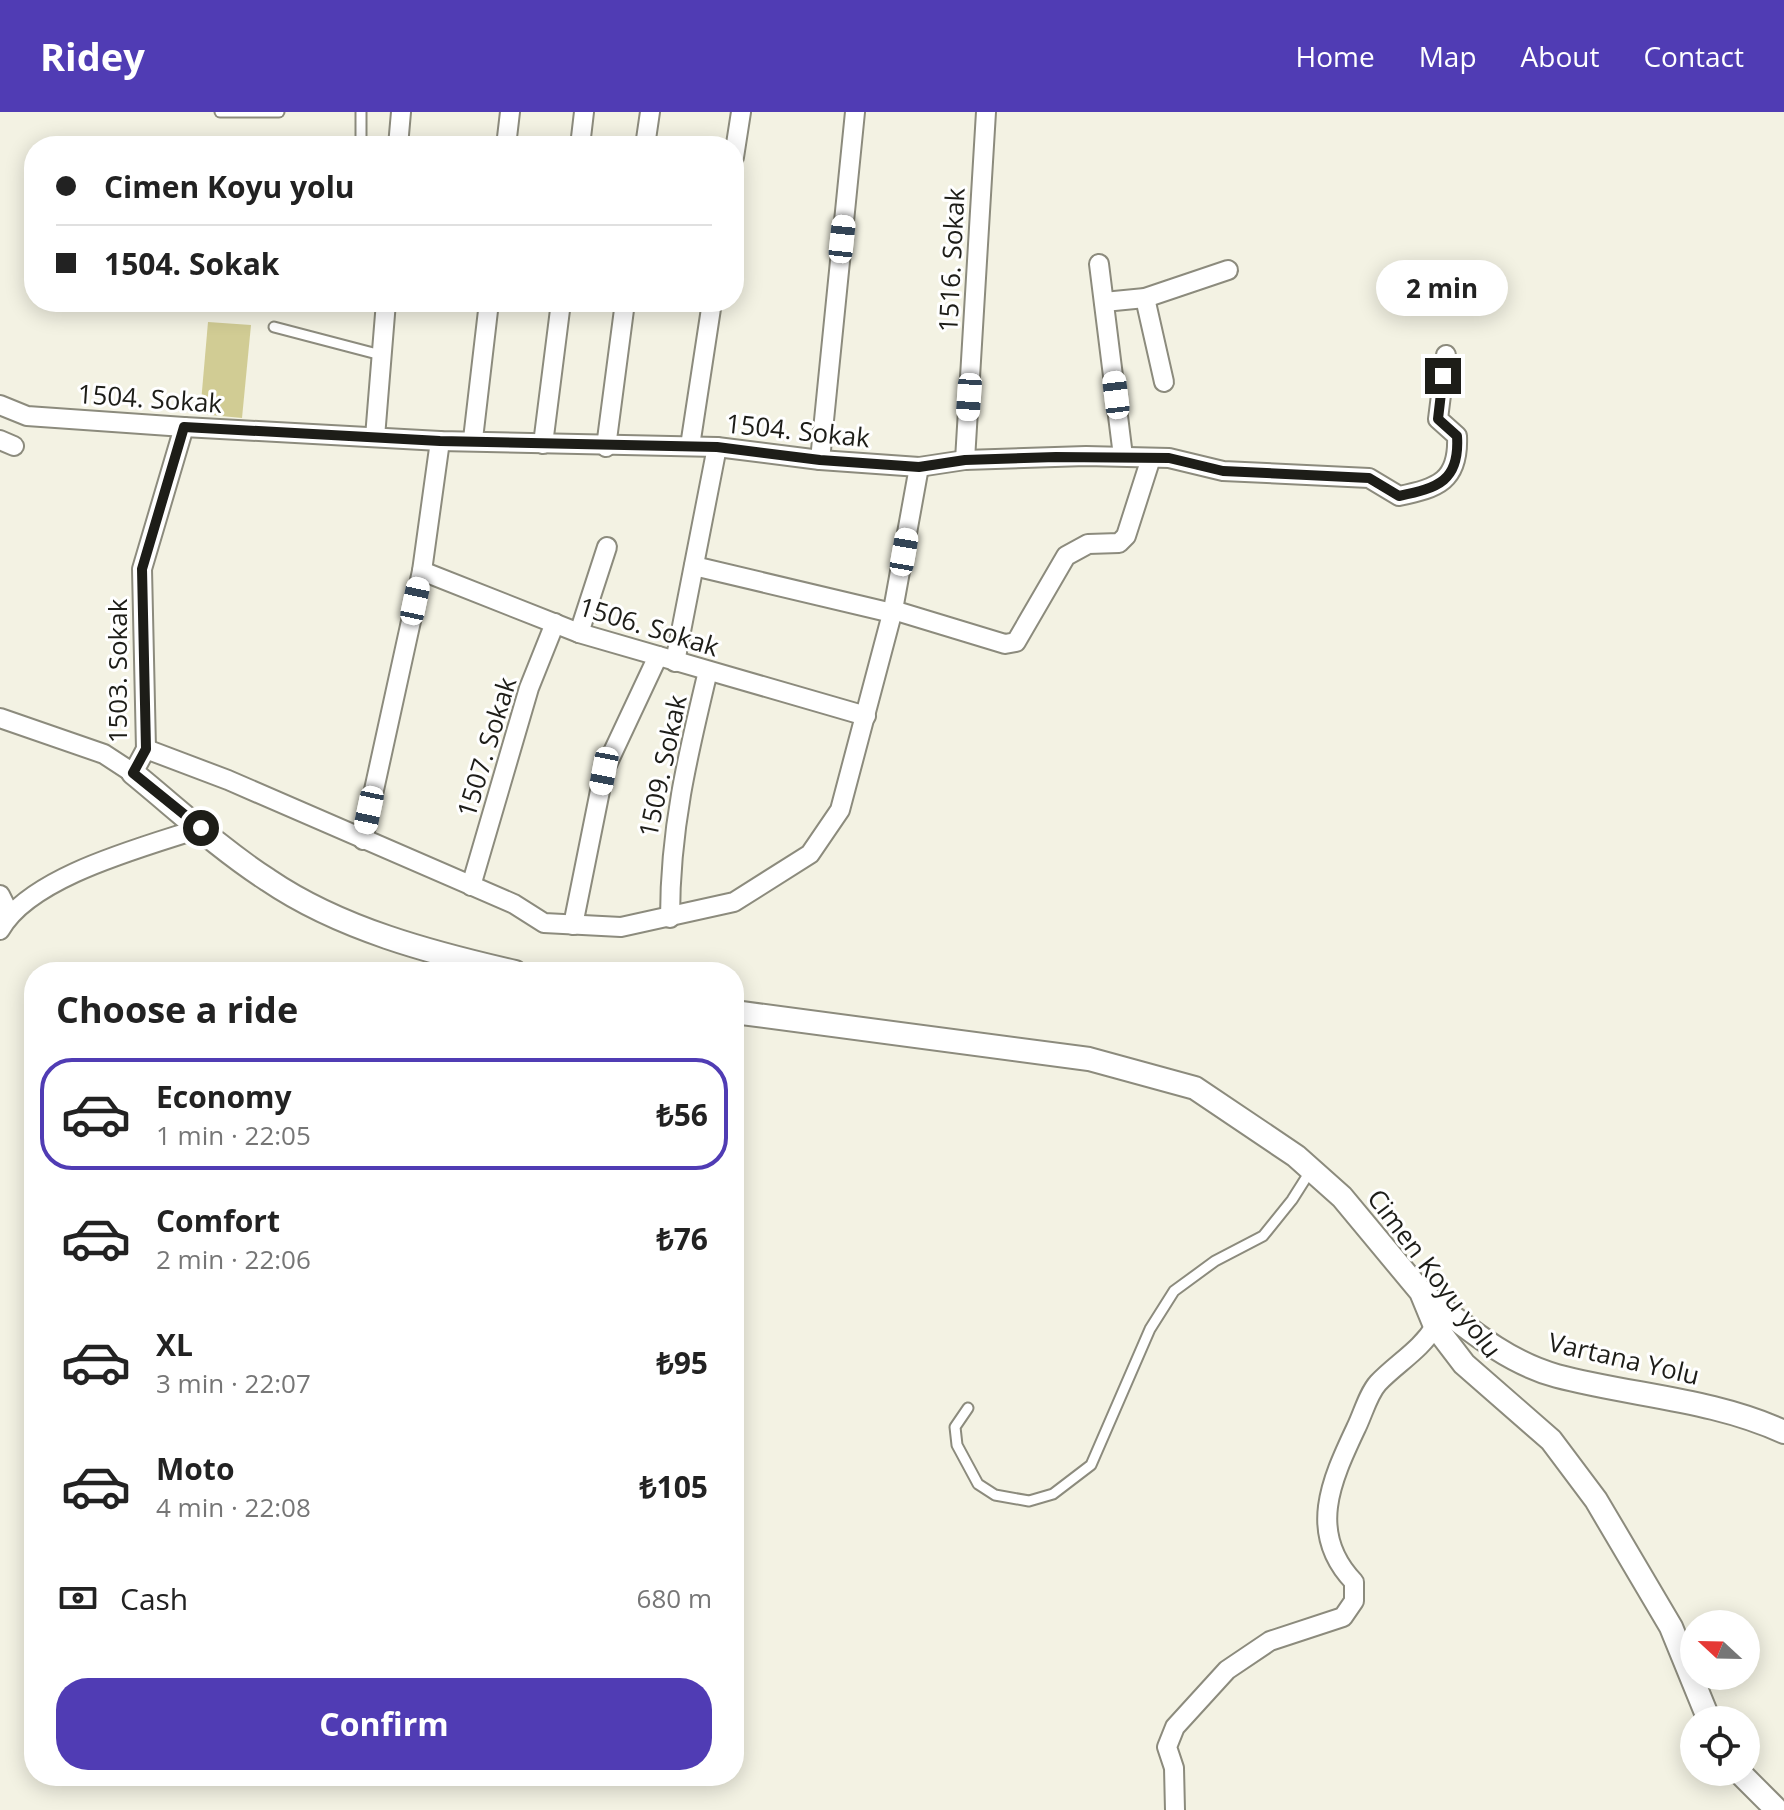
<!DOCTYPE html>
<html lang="en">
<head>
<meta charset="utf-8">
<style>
	body { margin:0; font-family:"Open Sans",sans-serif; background:#f6f6f6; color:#222; height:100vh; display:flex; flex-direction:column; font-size:30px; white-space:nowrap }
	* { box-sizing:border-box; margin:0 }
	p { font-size:26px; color:#767676 }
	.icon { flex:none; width:44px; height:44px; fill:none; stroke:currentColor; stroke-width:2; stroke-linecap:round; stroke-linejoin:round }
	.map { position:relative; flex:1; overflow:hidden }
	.panel { position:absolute; left:24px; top:850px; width:720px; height:824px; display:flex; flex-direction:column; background:#fff; border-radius:32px; box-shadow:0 4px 20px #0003 }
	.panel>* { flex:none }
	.guide { position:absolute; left:24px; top:24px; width:720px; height:176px; border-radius:32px; box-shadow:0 4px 20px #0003; display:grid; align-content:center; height:176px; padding:0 32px; background:#fff }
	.needle { width:52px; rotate:292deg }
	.controls { position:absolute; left:1680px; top:1498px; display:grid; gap:16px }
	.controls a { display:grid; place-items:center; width:80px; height:80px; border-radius:50%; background:#fff; box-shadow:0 4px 20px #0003; font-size:40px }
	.end { position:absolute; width:36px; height:36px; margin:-18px; border:10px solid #1d1d18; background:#fff; box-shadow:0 0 0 4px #fff }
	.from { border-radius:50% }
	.bubble { position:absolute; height:56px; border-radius:28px; background:#fff; box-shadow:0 4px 20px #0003; font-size:26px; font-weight:700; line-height:56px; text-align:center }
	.car { position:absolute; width:24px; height:48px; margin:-24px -12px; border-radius:10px; box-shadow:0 0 6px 2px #0007; background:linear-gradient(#fff 24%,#345 0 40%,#fff 0 76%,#345 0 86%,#fff 0) }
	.guide b { display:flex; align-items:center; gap:28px; height:76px; font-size:30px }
	.guide b+b { border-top:2px solid #e0e0e0 }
	.guide i { width:20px; height:20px; background:#222 }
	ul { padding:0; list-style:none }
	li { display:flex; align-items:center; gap:24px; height:112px; margin:0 16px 12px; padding:0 16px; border:4px solid transparent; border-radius:32px }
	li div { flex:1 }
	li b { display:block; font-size:30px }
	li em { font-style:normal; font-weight:700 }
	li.on { border-color:#503cb4 }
	li>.icon { width:72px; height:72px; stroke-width:1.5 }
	h2 { padding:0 32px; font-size:36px; line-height:96px }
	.pay { display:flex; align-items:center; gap:20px; height:88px; padding:0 32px; font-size:30px }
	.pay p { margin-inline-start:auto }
	.primary-button { display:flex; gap:16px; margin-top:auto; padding:16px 32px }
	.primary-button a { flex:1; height:92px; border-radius:32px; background:#503cb4; color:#fff; font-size:32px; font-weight:700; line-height:92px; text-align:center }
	header { display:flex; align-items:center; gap:48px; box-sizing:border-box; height:112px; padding:0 40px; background:#503cb4; color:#fff }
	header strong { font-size:38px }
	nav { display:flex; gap:44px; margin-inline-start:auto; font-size:28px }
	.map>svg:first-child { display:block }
	.pitch { fill:#d1cc94 }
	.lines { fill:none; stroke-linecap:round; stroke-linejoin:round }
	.service-casing { stroke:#8c8b7d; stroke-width:13 }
	.minor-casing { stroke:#8c8b7d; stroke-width:22 }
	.tertiary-casing { stroke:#8c8b7d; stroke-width:26 }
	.service { stroke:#fff; stroke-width:9 }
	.minor { stroke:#fff; stroke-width:18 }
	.tertiary { stroke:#fff; stroke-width:22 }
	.route { stroke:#1d1d18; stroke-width:10 }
	.labels { text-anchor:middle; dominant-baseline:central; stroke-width:6; stroke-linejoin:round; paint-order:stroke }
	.street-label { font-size:26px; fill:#1d1d18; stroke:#fff }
</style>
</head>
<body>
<header>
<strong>Ridey</strong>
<nav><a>Home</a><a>Map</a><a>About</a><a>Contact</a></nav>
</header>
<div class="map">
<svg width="1784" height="1698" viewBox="0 0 1784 1698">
	<rect width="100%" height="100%" fill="#f3f2e3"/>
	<path class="pitch" d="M208 210 251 213 242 306 200 302Z"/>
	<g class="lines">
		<g class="service-casing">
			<g id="service">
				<path d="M220 0H279"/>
				<path d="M361 0V33"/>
				<path d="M274 215 381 243"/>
				<path d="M968 1296 955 1315 957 1333 978 1372 995 1383 1029 1389 1053 1382 1091 1353 1150 1217 1174 1179 1215 1149 1263 1124 1292 1088 1311 1058"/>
			</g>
		</g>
		<g class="minor-casing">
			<g id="minor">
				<path d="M398 34 401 0"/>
				<path d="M506 34 510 0"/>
				<path d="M580 34 584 0"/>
				<path d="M645 34 650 0"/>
				<path d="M734 45 741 0"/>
				<path d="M1099 152 1123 344"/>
				<path d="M1145 186 1164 270"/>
				<path d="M1104 190 1145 186 1228 158"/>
				<path d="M0 293 27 304 184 315 440 329 717 335 820 348 919 355 965 348 1086 344 1169 346 1223 359 1369 366 1399 384C1438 376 1459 369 1457 324L1438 307 1446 243"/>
				<path d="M375 325 386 190"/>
				<path d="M473 327 489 190"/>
				<path d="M0 328 14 334"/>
				<path d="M543 332 561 190"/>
				<path d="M690 334 712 190"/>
				<path d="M606 335 625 190"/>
				<path d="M820 348 855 0"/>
				<path d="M965 348 986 0"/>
				<path d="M694 454 892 501"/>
				<path d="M422 459 579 521 866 604"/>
				<path d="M893 498 1005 532 1016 530 1066 444 1088 432 1119 431 1126 424 1151 346"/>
				<path d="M579 521 607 435"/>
				<path d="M675 550 717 335"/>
				<path d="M0 606 104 642 133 661 146 637 142 457 184 315"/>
				<path d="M146 637 228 668 514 792 544 811 621 815 734 790 810 742 840 698 893 498 919 355"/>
				<path d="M363 728 422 459 440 329"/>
				<path d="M471 774 529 576 555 511"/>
				<path d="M0 783 9 801"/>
				<path d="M670 806C670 717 687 646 708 559"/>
				<path d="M573 813 604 659 658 544"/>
				<path d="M0 818C30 764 144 735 201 716"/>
				<path d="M1175 1698 1174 1656 1167 1635 1175 1615 1227 1558 1270 1529 1343 1505 1354 1489V1470C1307 1421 1331 1369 1356 1316 1363 1302 1368 1282 1378 1271 1397 1251 1421 1238 1435 1214"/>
			</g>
		</g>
		<g class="tertiary-casing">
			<g id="tertiary">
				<path d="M133 661C177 697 220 737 268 768 340 817 432 841 515 860"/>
				<path d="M734 900 1089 947 1195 976 1296 1044 1342 1085 1421 1180 1435 1214 1464 1252 1551 1328 1596 1388 1671 1515 1709 1608"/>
				<path d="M1422 1181C1464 1213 1505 1250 1557 1264 1633 1284 1712 1287 1784 1320"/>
				<path d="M1739 1660 1777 1698"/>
			</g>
		</g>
		<use href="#service" class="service"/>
		<use href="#minor" class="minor"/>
		<use href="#tertiary" class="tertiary"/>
	</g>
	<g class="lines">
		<path class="route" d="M201 716 133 661 146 637 142 457 184 315 440 329 717 335 820 348 919 355 965 348 1056 345 1169 346 1223 359 1369 366 1399 384C1438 376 1460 369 1457 324L1438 307 1443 264"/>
	</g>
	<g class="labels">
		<g class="street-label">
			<text transform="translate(951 148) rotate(-87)">1516. Sokak</text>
			<text transform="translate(150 286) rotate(4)">1504. Sokak</text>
			<text transform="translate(798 318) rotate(6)">1504. Sokak</text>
			<text transform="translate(649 514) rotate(17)">1506. Sokak</text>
			<text transform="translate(117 559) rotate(-90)">1503. Sokak</text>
			<text transform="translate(486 635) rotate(-73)">1507. Sokak</text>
			<text transform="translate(662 654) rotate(-78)">1509. Sokak</text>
			<text transform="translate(1435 1161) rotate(53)">Cimen Koyu yolu</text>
			<text transform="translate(1624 1246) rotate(13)">Vartana Yolu</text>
		</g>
	</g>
</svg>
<div class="controls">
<a><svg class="needle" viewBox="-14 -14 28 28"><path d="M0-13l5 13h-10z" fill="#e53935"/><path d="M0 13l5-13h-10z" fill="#767676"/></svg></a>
<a><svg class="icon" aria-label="locate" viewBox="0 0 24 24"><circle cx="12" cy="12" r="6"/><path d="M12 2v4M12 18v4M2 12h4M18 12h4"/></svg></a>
</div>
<i class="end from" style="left:201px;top:716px"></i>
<i class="end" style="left:1443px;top:264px"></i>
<div class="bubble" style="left:1376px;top:148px;width:132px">2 min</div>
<i class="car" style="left:842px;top:127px;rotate:6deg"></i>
<i class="car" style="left:1116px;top:283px;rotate:353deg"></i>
<i class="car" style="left:969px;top:285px;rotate:184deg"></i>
<i class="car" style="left:904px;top:440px;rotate:10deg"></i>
<i class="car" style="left:415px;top:489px;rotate:12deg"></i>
<i class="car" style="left:604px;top:659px;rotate:191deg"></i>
<i class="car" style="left:369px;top:698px;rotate:192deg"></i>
<div class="guide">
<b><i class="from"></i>Cimen Koyu yolu</b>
<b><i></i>1504. Sokak</b>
</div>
<section class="panel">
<h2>Choose a ride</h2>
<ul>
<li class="on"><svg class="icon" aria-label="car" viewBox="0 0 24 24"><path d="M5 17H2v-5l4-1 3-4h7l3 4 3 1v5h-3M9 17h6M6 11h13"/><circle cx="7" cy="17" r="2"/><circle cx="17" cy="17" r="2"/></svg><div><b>Economy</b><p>1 min · 22:05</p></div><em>₺56</em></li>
<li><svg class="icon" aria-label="car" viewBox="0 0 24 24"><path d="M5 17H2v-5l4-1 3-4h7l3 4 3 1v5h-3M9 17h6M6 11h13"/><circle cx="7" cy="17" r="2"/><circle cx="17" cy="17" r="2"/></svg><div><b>Comfort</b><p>2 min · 22:06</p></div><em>₺76</em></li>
<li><svg class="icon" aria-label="car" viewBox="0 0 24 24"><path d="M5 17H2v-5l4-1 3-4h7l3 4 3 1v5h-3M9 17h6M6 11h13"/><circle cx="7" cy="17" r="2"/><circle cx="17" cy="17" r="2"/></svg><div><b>XL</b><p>3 min · 22:07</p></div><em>₺95</em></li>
<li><svg class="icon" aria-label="car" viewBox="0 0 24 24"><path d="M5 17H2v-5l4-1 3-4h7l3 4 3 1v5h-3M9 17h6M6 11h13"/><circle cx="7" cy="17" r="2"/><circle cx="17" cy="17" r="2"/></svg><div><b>Moto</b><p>4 min · 22:08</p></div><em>₺105</em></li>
</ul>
<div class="pay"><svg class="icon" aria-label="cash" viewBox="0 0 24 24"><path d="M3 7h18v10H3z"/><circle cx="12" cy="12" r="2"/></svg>Cash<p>680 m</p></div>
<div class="primary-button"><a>Confirm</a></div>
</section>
</div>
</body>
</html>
